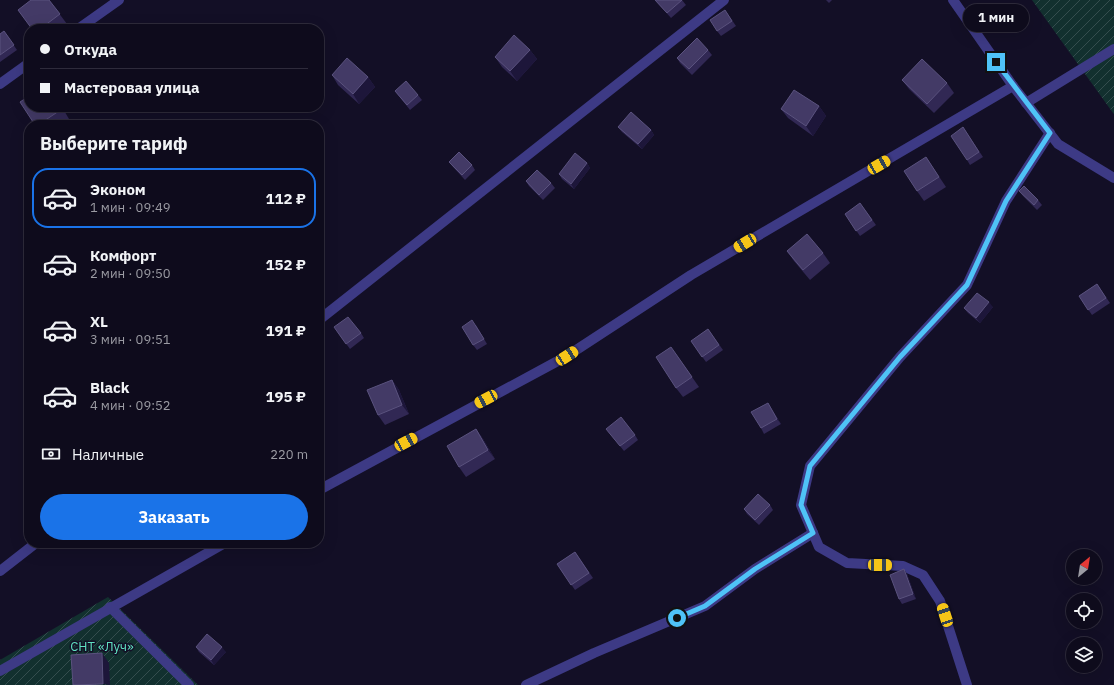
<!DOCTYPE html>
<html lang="ru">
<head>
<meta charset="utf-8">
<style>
	body { margin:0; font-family:"IBM Plex Sans",sans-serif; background:#1c1929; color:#f1f3f6; height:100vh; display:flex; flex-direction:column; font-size:15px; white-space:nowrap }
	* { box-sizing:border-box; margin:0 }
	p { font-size:13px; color:#9b9ba3 }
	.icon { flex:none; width:22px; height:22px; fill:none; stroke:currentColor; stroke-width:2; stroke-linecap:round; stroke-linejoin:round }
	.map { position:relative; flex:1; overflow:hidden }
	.details { position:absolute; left:24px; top:120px; width:300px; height:428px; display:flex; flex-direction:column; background:#0e0b1c; border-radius:16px; box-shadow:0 4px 16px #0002,0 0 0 1px #2e2b3b }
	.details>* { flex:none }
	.top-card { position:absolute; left:24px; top:24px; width:300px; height:88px; border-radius:16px; box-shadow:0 4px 16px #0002,0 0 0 1px #2e2b3b; display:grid; align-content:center; height:88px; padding:0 16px; background:#0e0b1c }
	.needle { width:26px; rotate:30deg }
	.buttons { position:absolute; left:1066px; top:549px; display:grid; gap:8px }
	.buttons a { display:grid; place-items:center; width:36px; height:36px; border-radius:50%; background:#0e0b1c; box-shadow:0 4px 16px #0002,0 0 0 1px #2e2b3b; font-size:20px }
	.end { position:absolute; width:18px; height:18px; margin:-9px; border:5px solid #4fc3f7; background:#111; box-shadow:0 0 0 2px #111 }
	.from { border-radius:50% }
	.bubble { position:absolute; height:28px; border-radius:14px; background:#0e0b1c; box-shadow:0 4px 16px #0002,0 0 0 1px #2e2b3b; font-size:13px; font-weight:700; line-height:28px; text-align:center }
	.car { position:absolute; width:12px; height:24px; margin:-12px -6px; border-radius:5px; box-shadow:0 0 3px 1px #0007; background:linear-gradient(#f5c518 24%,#345 0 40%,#f5c518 0 76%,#345 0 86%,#f5c518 0) }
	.top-card b { display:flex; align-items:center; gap:14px; height:38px; font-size:15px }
	.top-card b+b { border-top:1px solid #2e2b3b }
	.top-card i { width:10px; height:10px; background:#f1f3f6 }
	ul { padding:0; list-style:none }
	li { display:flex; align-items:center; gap:12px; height:60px; margin:0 8px 6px; padding:0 8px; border:2px solid transparent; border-radius:16px }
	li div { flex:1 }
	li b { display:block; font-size:15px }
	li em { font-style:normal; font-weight:700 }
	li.selected { border-color:#1a73e8 }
	li>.icon { width:36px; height:36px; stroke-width:1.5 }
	h2 { padding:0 16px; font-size:18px; line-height:48px }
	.pay { display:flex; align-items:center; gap:10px; height:44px; padding:0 16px; font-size:15px }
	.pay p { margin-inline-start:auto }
	.button { display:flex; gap:8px; margin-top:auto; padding:8px 16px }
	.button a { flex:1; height:46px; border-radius:24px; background:#1a73e8; color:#fff; font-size:16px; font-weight:700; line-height:46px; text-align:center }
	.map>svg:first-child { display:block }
	.garden { fill:url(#garden-furrows) }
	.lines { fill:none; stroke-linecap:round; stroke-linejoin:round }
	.minor { stroke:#3d3a85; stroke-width:10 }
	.wall { fill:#312854 }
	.shaded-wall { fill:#1d163a }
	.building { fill:#433a66; stroke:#5a527e }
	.route { stroke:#4fc3f7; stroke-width:5 }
	.labels { text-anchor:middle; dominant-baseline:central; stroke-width:3; stroke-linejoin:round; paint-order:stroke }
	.park-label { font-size:13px; fill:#5fe0c0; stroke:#130f26 }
</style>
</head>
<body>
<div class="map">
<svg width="1114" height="685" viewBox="0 0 1114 685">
	<defs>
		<pattern id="garden-furrows" width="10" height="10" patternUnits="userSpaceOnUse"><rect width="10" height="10" fill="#12302f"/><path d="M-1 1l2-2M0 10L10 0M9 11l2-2" fill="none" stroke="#344d4e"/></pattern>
	</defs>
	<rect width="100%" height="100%" fill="#130f26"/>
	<g class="garden">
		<path d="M1032 0H1114V114L1113 113Z"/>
		<path d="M108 597 198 685H0V660Z"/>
	</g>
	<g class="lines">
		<g class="minor">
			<path d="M953 0 1013 86 1058 144 1114 178"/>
			<path d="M78 29 119 0"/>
			<path d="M0 84 29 63"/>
			<path d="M1026 103 1114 49"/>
			<path d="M319 320 724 0"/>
			<path d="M319 490 567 356 691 275 1013 86"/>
			<path d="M0 571 36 543"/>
			<path d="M110 607 189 685"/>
			<path d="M0 671 225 543"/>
			<path d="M526 685 594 653 705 606 755 569 813 533"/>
			<path d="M967 685 940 601 923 575 903 566 847 563 819 547 801 505 810 466 900 357 967 285 1006 201 1050 133"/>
		</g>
	</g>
	<g class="wall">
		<path d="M49 0 67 24 60 29H32L18 10Z"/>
		<path d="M655 0H682L686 5 671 18Z"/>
		<path d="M826 0H832L829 3Z"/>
		<path d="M725 10 736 26 721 36 717 31Z"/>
		<path d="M4 31 17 50 0 62V34Z"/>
		<path d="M530 50 537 59 517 81 502 67 495 57Z"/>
		<path d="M708 50 712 55 692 75 680 63 677 58Z"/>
		<path d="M332 75 368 77 375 87 359 104 338 85Z"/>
		<path d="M902 80 947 83 954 93 934 113 909 89Z"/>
		<path d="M395 91 418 95 422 100 410 110Z"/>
		<path d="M819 106 826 116 813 136 788 118 781 109Z"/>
		<path d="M29 107H62L69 119 60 125H35Z"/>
		<path d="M618 127 651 130 654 135 642 149 622 132Z"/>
		<path d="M963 127 983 157 970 165 967 160Z"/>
		<path d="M926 157 946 187 924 201 917 191Z"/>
		<path d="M449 162 472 165 475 170 465 180 453 167Z"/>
		<path d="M587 163 590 168 574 189 562 179 559 174Z"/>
		<path d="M526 181 551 183 555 188 543 200 529 186Z"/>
		<path d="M1019 191 1038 200 1042 205 1037 210 1023 196Z"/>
		<path d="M860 203 876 225 860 236 845 214Z"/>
		<path d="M787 251 823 253 830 263 810 280 794 261Z"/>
		<path d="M1097 284 1110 303 1092 315 1079 296Z"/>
		<path d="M993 307 980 323 968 313 964 308Z"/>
		<path d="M476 325 487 344 477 350 473 345Z"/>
		<path d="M334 327 361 333 364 338 350 349Z"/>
		<path d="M708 329 723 350 706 362 691 341Z"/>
		<path d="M678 357 699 387 683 397 676 388Z"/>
		<path d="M319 362 324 369 319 373Z"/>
		<path d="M392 380 399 390 409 414 385 425 378 415Z"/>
		<path d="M768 403 781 424 764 434 761 428Z"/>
		<path d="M476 429 483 439 495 459 466 477 459 467Z"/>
		<path d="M606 429 635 435 638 440 624 451Z"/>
		<path d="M770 505 773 510 759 525 747 514 744 509Z"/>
		<path d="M575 552 593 578 575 590 557 564Z"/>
		<path d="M907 574 916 599 902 604 899 599Z"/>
		<path d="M196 647 226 652 214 665 199 652Z"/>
	</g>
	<g class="shaded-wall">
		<path d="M530 50 537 59 517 81 510 71Z"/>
		<path d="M368 77 375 87 359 104 353 94Z"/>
		<path d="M819 106 826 116 813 136 806 126Z"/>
		<path d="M651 130 654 135 642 149 638 144Z"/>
		<path d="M321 149 325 154 319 162V152Z"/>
		<path d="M587 163 590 168 574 189 571 184Z"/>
		<path d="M989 302 993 307 980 323 976 318Z"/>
		<path d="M392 380 399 390 409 414 402 405Z"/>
		<path d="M768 403 771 408 781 424 777 419Z"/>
		<path d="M476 429 483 439 495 459 488 450Z"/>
		<path d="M904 569 907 574 916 599 913 594Z"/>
		<path d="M222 647 226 652 214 665 211 660Z"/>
		<path d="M102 653 109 663 110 685 103 684Z"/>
	</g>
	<g class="building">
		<path d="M31 0H49L60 14 40 29H32L18 10Z"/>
		<path d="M655 0H682L667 13Z"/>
		<path d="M725 10 732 21 717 31 710 20Z"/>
		<path d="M4 31 14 45 0 55V34Z"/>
		<path d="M514 35 530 50 510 71 495 57Z"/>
		<path d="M697 38 708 50 689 69 677 58Z"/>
		<path d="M347 58 368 77 353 94 332 75Z"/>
		<path d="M922 59 947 83 927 104 902 80Z"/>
		<path d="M406 81 418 95 407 105 395 91Z"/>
		<path d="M794 90 819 106 806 126 781 109Z"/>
		<path d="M29 96V107H61L62 109 38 125H35L20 102Z"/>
		<path d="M631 112 651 130 638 144 618 127Z"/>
		<path d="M963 127 979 152 967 160 951 136Z"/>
		<path d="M459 152 472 165 462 175 449 162Z"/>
		<path d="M575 153 587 163 571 184 559 174Z"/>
		<path d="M926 157 939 177 917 191 904 171Z"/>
		<path d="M537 170 551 183 539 195 526 181Z"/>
		<path d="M1024 186 1038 200 1034 205 1019 191Z"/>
		<path d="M860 203 872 220 856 231 845 214Z"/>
		<path d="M807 234 823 253 803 270 787 251Z"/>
		<path d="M1097 284 1106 298 1088 310 1079 296Z"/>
		<path d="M977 293 989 302 976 318 964 308Z"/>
		<path d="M348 317 361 333 346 344 334 327Z"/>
		<path d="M472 320 484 339 473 345 462 327Z"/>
		<path d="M708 329 719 345 702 357 691 341Z"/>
		<path d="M671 347 692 377 676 388 656 357Z"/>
		<path d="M392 380 402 405 378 415 367 390Z"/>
		<path d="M29 388V395L26 390Z"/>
		<path d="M768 403 777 419 761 428 751 412Z"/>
		<path d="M621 417 635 435 620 446 606 429Z"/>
		<path d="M476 429 488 450 459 467 447 446Z"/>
		<path d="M758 494 770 505 755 520 744 509Z"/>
		<path d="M575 552 589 573 571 585 557 564Z"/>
		<path d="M904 569 913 594 899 599 890 575Z"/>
		<path d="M207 634 222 647 211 660 196 647Z"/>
		<path d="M102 653 103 684 73 685 71 655Z"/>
	</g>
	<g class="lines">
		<path class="route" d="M677 618 705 606 755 569 813 533 801 505 810 466 900 357 967 285 1006 201 1050 133 996 62"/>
	</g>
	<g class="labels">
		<g class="park-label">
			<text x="102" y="646">СНТ «Луч»</text>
		</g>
	</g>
</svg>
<div class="buttons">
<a><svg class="needle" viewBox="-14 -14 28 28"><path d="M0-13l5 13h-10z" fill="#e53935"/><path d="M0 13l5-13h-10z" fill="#9b9ba3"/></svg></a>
<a><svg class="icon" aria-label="locate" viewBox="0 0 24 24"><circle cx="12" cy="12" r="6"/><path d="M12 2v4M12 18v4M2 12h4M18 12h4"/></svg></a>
<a><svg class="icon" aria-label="layers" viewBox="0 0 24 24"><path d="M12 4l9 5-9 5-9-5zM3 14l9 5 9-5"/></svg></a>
</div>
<i class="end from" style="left:677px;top:618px"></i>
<i class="end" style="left:996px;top:62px"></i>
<div class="bubble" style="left:963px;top:4px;width:66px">1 мин</div>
<i class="car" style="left:879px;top:165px;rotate:60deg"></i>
<i class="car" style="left:745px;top:243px;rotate:239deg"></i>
<i class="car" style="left:567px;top:356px;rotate:57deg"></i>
<i class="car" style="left:486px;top:399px;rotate:242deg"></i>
<i class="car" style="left:406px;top:442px;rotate:62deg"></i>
<i class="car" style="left:880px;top:565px;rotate:91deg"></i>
<i class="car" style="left:945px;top:615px;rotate:342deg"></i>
<div class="top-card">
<b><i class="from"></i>Откуда</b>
<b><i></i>Мастеровая улица</b>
</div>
<section class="details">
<h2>Выберите тариф</h2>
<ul>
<li class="selected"><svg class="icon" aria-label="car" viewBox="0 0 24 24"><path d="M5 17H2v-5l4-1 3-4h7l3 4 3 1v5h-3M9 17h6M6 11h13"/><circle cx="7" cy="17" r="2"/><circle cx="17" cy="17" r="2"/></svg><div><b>Эконом</b><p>1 мин · 09:49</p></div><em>112 ₽</em></li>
<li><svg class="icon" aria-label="car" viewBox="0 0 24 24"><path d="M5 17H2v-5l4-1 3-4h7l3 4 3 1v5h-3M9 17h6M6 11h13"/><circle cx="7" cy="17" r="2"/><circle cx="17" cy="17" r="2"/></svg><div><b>Комфорт</b><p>2 мин · 09:50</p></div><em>152 ₽</em></li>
<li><svg class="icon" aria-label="car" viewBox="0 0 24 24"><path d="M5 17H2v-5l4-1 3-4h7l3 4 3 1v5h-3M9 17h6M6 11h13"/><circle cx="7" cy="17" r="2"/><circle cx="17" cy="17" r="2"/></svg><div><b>XL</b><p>3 мин · 09:51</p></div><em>191 ₽</em></li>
<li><svg class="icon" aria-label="car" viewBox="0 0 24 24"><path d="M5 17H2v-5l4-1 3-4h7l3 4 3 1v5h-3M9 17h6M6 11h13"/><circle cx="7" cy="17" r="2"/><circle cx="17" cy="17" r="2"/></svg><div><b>Black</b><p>4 мин · 09:52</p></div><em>195 ₽</em></li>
</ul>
<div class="pay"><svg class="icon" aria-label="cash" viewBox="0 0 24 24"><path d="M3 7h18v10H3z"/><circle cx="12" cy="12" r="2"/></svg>Наличные<p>220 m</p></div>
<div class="button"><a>Заказать</a></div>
</section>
</div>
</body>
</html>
